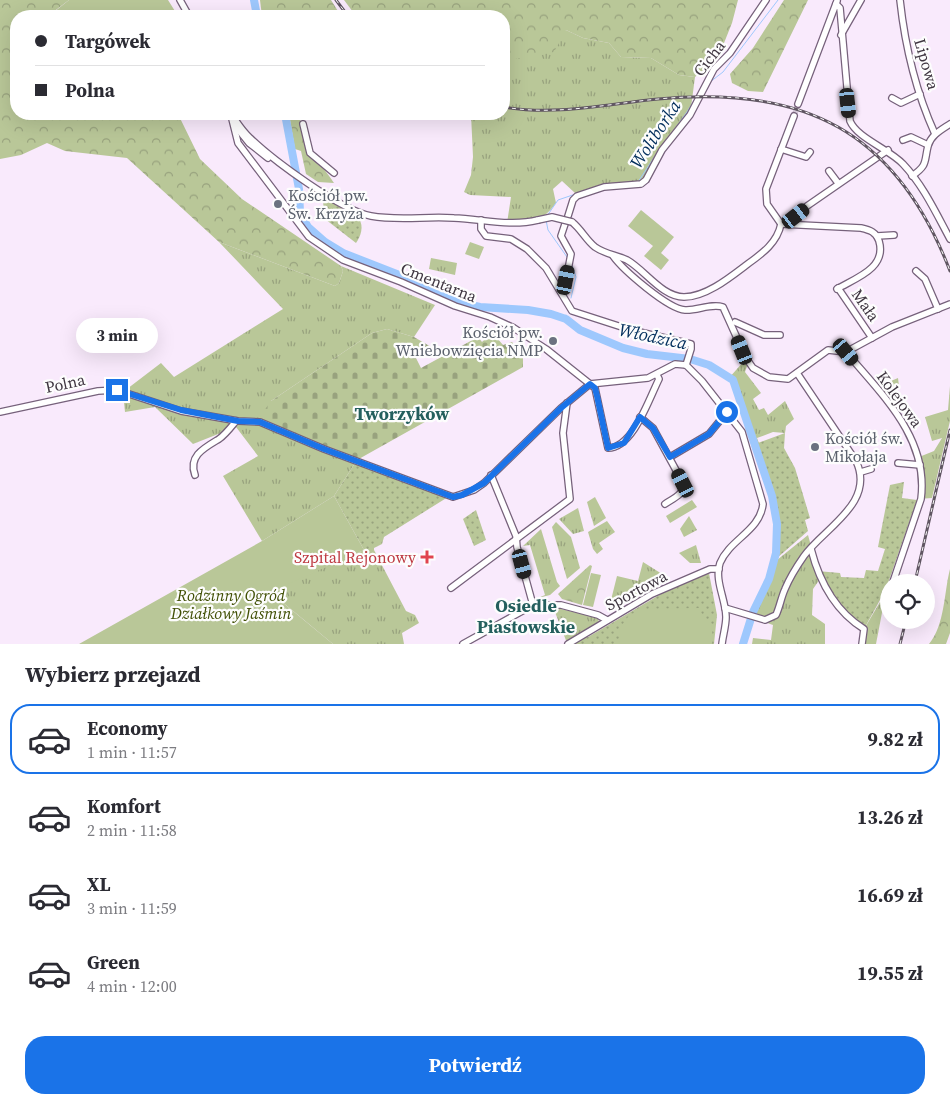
<!DOCTYPE html>
<html lang="pl">
<head>
<meta charset="utf-8">
<style>
	body { margin:0; font-family:"Source Serif 4",serif; background:#f7f7f7; color:#2b2b33; height:100vh; display:flex; flex-direction:column; font-size:19px; white-space:nowrap }
	* { box-sizing:border-box; margin:0 }
	p { font-size:16px; color:#7c7c81 }
	.icon { flex:none; width:28px; height:28px; fill:none; stroke:currentColor; stroke-width:2; stroke-linecap:round; stroke-linejoin:round }
	.map { position:relative; height:644px; overflow:hidden }
	.drawer { display:flex; flex-direction:column; background:#fff; flex:1 }
	.drawer>* { flex:none }
	.guide { position:absolute; left:10px; top:10px; width:500px; height:110px; border-radius:20px; box-shadow:0 5px 20px #0002; display:grid; align-content:center; height:110px; padding:0 25px; background:#fff }
	.controls { position:absolute; left:880px; top:574px; display:grid; gap:10px }
	.controls a { display:grid; place-items:center; width:55px; height:55px; border-radius:50%; background:#fff; box-shadow:0 5px 20px #0002; font-size:25px }
	.end { position:absolute; width:22px; height:22px; margin:-11px; border:6px solid #1a73e8; background:#fff; box-shadow:0 0 0 2px #fff }
	.from { border-radius:50% }
	.bubble { position:absolute; height:35px; border-radius:18px; background:#fff; box-shadow:0 5px 20px #0002; font-size:16px; font-weight:700; line-height:35px; text-align:center }
	.car { position:absolute; width:15px; height:30px; margin:-15px -8px; border-radius:6px; box-shadow:0 0 4px 1px #0007; background:linear-gradient(#222 24%,#8ab4d8 0 40%,#222 0 76%,#8ab4d8 0 86%,#222 0) }
	.guide b { display:flex; align-items:center; gap:18px; height:48px; font-size:19px }
	.guide b+b { border-top:1px solid #e1e1e2 }
	.guide i { width:12px; height:12px; background:#2b2b33 }
	ul { padding:0; list-style:none }
	li { display:flex; align-items:center; gap:15px; height:70px; margin:0 10px 8px; padding:0 15px; border:2px solid transparent; border-radius:20px }
	li div { flex:1 }
	li b { display:block; font-size:19px }
	li em { font-style:normal; font-weight:700 }
	li.current { border-color:#1a73e8 }
	li>.icon { width:45px; height:45px; stroke-width:1.5 }
	h2 { padding:0 25px; font-size:22px; line-height:60px }
	.cta { display:flex; gap:10px; margin-top:auto; padding:10px 25px }
	.cta a { flex:1; height:58px; border-radius:20px; background:#1a73e8; color:#fff; font-size:20px; font-weight:700; line-height:58px; text-align:center }
	.map>svg:first-child { display:block }
	.grass { fill:url(#grass-tufts) }
	.forest { fill:url(#forest-crowns) }
	.cemetery { fill:url(#cemetery-stones) }
	.park { fill:url(#park-dots) }
	.garden { fill:#b9c798 }
	.lines { fill:none; stroke-linecap:round; stroke-linejoin:round }
	.stream { stroke:#9ec8fd; stroke-width:1 }
	.river { stroke:#9ec8fd; stroke-width:8 }
	.minor-tunnel { stroke:#d4c6d7; stroke-width:5.5; stroke-dasharray:5.5 3; stroke-linecap:butt }
	.minor-casing { stroke:#76617b; stroke-width:8 }
	.minor { stroke:#fff; stroke-width:5.5 }
	.rail-casing { stroke:#605662; stroke-width:3 }
	.rail { stroke:#fdfdfd; stroke-width:1; stroke-dasharray:4; stroke-linecap:butt }
	.minor-bridge-casing { stroke:#76617b; stroke-width:8; stroke-linecap:butt }
	.minor-bridge { stroke:#fff; stroke-width:5.5 }
	.route { stroke:#1a73e8; stroke-width:6 }
	.worship-dot { fill:#6b7280; stroke:#fdfdfd; stroke-width:2 }
	.health-dot { fill:#e0444e; stroke:#fdfdfd; stroke-width:2 }
	.labels { text-anchor:middle; dominant-baseline:central; stroke-width:4.5; stroke-linejoin:round; paint-order:stroke }
	.street-label { font-size:16px; fill:#3f3641; stroke:#fdfdfd }
	.worship-label { font-size:16px; fill:#5b616d; stroke:#fdfdfd; text-anchor:start }
	.health-label { font-size:16px; fill:#be3a42; stroke:#fdfdfd; text-anchor:end }
	.park-label { font-size:16px; font-style:italic; fill:#404f04; stroke:#fdfdfd }
	.water-label { font-size:18px; font-style:italic; fill:#022e5c; stroke:#fdfdfd }
	.neighbourhood-label { font-size:18px; font-weight:bold; fill:#245f5d; stroke:#fdfdfd }
</style>
</head>
<body>
<div class="map">
<svg width="950" height="644" viewBox="0 0 950 644">
	<defs>
		<pattern id="grass-tufts" width="24" height="20" patternUnits="userSpaceOnUse" patternTransform="scale(1.25)"><rect width="24" height="20" fill="#b9c798"/><path d="M3 7l-1-3M5 7V3M7 7l1-3M15 17l-1-3M17 17v-4M19 17l1-3" fill="none" stroke="#98a27e"/></pattern>
		<pattern id="forest-crowns" width="20" height="18" patternUnits="userSpaceOnUse" patternTransform="scale(1.25)"><rect width="20" height="18" fill="#b9c798"/><path d="M2 6a3 3 0 1 1 6 0M12 15a3 3 0 1 1 6 0" fill="none" stroke="#98a27e"/></pattern>
		<pattern id="cemetery-stones" width="16" height="16" patternUnits="userSpaceOnUse" patternTransform="scale(1.25)"><rect width="16" height="16" fill="#b9c798"/><path d="M2 7V4a2 2 0 0 1 4 0v3zM10 15v-3a2 2 0 0 1 4 0v3z" fill="#98a27e"/></pattern>
		<pattern id="park-dots" width="8" height="8" patternUnits="userSpaceOnUse" patternTransform="scale(1.25)"><rect width="8" height="8" fill="#b9c798"/><path d="M2 2h.1M6 6h.1" fill="none" stroke="#98a27e" stroke-width="1.8" stroke-linecap="round"/></pattern>
	</defs>
	<rect width="100%" height="100%" fill="#f9eafc"/>
	<g class="grass">
		<path d="M566 30 583 38 609 43 621 57 651 58 679 75 695 77 690 115 641 184 575 193 562 181 553 189 556 203C541 224 531 220 507 223L511 197 470 195 464 192 471 175 473 157 471 114H504V61Z"/>
		<path d="M219 242 335 286 339 283 343 271 341 266 435 305 414 337 387 329 372 333 271 401 357 460 334 496 262 541 223 476 258 456 236 427 193 444 155 407 125 412 123 392 161 363 174 377 283 309Z"/>
		<path d="M431 258 457 263 455 275 429 269Z"/>
		<path d="M744 361 747 366 745 372 761 393 753 399 759 410 764 408 768 415 785 401 794 419 786 426 785 433 773 432 757 438C776 486 782 508 777 560L808 535 820 579 813 589 812 615 825 624V644H752L753 638 771 640 773 625 752 618C756 596 772 577 775 553 784 505 752 433 737 386L729 378Z"/>
		<path d="M898 378 899 386 887 395 881 387 887 380 891 381Z"/>
		<path d="M950 386V421L932 498 918 499 921 475 919 457 934 451 942 438 932 441 925 417 948 410Z"/>
		<path d="M595 497 606 518 594 526 587 502Z"/>
		<path d="M578 508 584 531 573 534 559 519Z"/>
		<path d="M689 516 697 530 684 537 680 529Z"/>
		<path d="M607 521 615 532 599 543 603 549 597 554 593 549 588 532Z"/>
		<path d="M556 522 571 537 580 568 567 579 552 527Z"/>
		<path d="M541 529 557 582 560 586 550 595 538 598 545 595 530 545 523 546Z"/>
		<path d="M696 545 701 563H690L679 553Z"/>
		<path d="M364 550H374L406 611 415 615 419 623 402 633 404 644H333L269 591Z"/>
		<path d="M643 562 670 579 608 612 617 576 638 581Z"/>
		<path d="M886 592 876 644H862L864 629Z"/>
		<path d="M553 607 598 618 599 622 567 643Z"/>
	</g>
	<g class="forest">
		<path d="M0 0H69L48 16H16V114H178L200 159 242 199 341 266 343 271 339 283 335 286 219 242 127 158 65 151 47 143 21 155 0 159Z"/>
		<path d="M260 0H331L341 16H262Z"/>
		<path d="M344 0H738L732 23 718 58 695 77 679 75 651 58 621 57 609 43 583 38 566 30 554 52 504 61V16H356Z"/>
		<path d="M784 0H808L763 92 748 91 732 83 730 74 753 48Z"/>
		<path d="M289 114H300C302 151 315 154 334 183L318 182 306 174 301 151 295 149Z"/>
		<path d="M590 565 592 566 582 605 562 599 558 594Z"/>
		<path d="M950 569V633L946 644H929C945 625 944 592 950 569Z"/>
	</g>
	<path class="cemetery" d="M387 329 414 337 433 348 416 358 421 368 478 337 482 342 492 332 503 345 512 342 523 355V367L357 460 259 418 271 401 372 333Z"/>
	<g class="park">
		<path d="M325 198 359 219C364 226 361 236 356 243L325 219 323 202Z"/>
		<path d="M785 433 784 448 795 468 810 518 805 520 808 531 777 558V524L772 496 755 444Z"/>
		<path d="M357 460 448 497 384 537 382 544 374 548V550H364L334 496Z"/>
		<path d="M904 482 902 498 917 500 886 589 864 629 850 620 817 571 840 573 841 577 864 578 866 570 878 571 885 549 878 547 890 485Z"/>
		<path d="M476 510 486 540 474 546 463 519Z"/>
		<path d="M709 573 717 615 714 644H568L581 638 588 637 666 591Z"/>
	</g>
	<g class="garden">
		<path d="M69 0H168L178 16H49Z"/>
		<path d="M641 210 674 237 661 253 669 260 661 270 644 256 653 246 628 226Z"/>
		<path d="M470 242 484 247 479 259 465 254Z"/>
		<path d="M334 496 364 550 270 592 333 644H79L262 541Z"/>
		<path d="M692 500 697 507 670 523 666 516Z"/>
		<path d="M591 573 601 575 593 607 583 605Z"/>
		<path d="M700 608C701 620 716 621 712 644H619L620 628 630 614 635 613V609Z"/>
	</g>
	<g class="lines">
		<g class="stream">
			<path d="M710 82 723 72 778 0"/>
			<path d="M669 137 687 112 701 89"/>
			<path d="M638 182 659 150"/>
			<path d="M547 216 558 200 599 186"/>
			<path d="M546 220 548 230 567 257"/>
			<path d="M571 298 576 277 572 265"/>
			<path d="M566 319V315"/>
		</g>
		<g class="river">
			<path d="M254 0 257 16"/>
			<path d="M285 114 299 189 300 213 308 227 325 242 343 253 407 278 457 302 480 307 528 310 551 314 566 319 580 330 623 348 647 354 690 359 709 365 733 380 772 496 777 524 776 553 769 579 753 612 743 644"/>
		</g>
		<path class="minor-tunnel" d="M794 116 798 104"/>
		<g class="minor-casing">
			<g id="minor">
				<path d="M180 0 189 16"/>
				<path d="M900 0C905 46 916 92 935 134"/>
				<path d="M836 4 840 8 850 121C857 138 889 149 903 164 923 185 936 213 950 239"/>
				<path d="M841 35 861 0"/>
				<path d="M892 98 901 103 920 94"/>
				<path d="M798 104 837 1"/>
				<path d="M231 114C237 122 242 131 250 138 273 160 340 210 371 216 398 221 427 216 454 218 482 219 510 227 538 220"/>
				<path d="M232 119 238 143 309 237 343 260 401 282 455 306 490 317 514 328 546 349 595 388 608 448C633 448 649 399 659 379L657 375"/>
				<path d="M303 124 310 153 334 173"/>
				<path d="M237 128 249 143 268 158"/>
				<path d="M903 140 911 137 928 145"/>
				<path d="M781 149 806 157 810 152"/>
				<path d="M829 171 838 183"/>
				<path d="M912 176C928 165 924 162 928 146 931 135 941 130 950 124"/>
				<path d="M568 216 573 200 577 196 604 187 641 184 646 180 662 150 690 115 714 69 730 53 766 0"/>
				<path d="M481 220V229L486 236 511 239 527 249 546 268 572 311 631 330 691 344V349L686 365"/>
				<path d="M572 222C581 229 586 240 595 247 605 254 616 255 627 260 645 270 662 297 684 297 705 297 728 279 745 266 760 255 777 244 781 224L888 150"/>
				<path d="M781 224 861 228C870 230 876 232 879 241 887 268 856 278 837 289"/>
				<path d="M781 224 767 204 766 189 794 116"/>
				<path d="M877 236 894 235"/>
				<path d="M613 256C623 270 668 309 685 310 697 311 711 303 723 307L746 358 753 368 769 377 788 379 828 350 846 352 892 327 950 304"/>
				<path d="M916 271 925 279 938 309"/>
				<path d="M838 288 872 338"/>
				<path d="M560 289 566 280 571 254 561 236 565 224"/>
				<path d="M735 322 764 335H780"/>
				<path d="M846 352C882 395 929 438 921 499L893 582"/>
				<path d="M686 365 702 381 742 432 763 504C760 531 730 539 720 563 714 580 726 600 726 617 726 626 723 635 722 644"/>
				<path d="M590 384 648 378 675 364 686 365"/>
				<path d="M0 412 98 391 117 390 181 411 238 421 260 422 324 449 453 497 474 490 484 483 561 408 590 384"/>
				<path d="M640 417 653 428 683 483C685 494 674 498 665 504"/>
				<path d="M670 457 709 434 727 412"/>
				<path d="M898 463 920 465"/>
				<path d="M861 472 871 469"/>
				<path d="M195 475C188 456 204 448 219 439 226 434 231 427 236 421"/>
				<path d="M491 475 516 536 517 547 533 605"/>
				<path d="M811 549C819 580 835 611 864 629L862 644"/>
				<path d="M451 588 570 499 563 433 567 403"/>
				<path d="M887 607 889 599"/>
				<path d="M725 608 765 620 776 615C780 606 781 598 785 589 790 577 797 566 804 556 824 528 876 503 856 461L797 373"/>
				<path d="M463 644 533 605H561L598 615 607 620"/>
				<path d="M568 644 652 594 710 569H719"/>
			</g>
		</g>
		<use href="#minor" class="minor"/>
		<g class="rail-casing">
			<g id="rail">
				<path d="M336 0 348 16"/>
				<path d="M504 107C556 116 606 104 658 99 804 85 896 131 950 271"/>
				<path d="M915 582 950 430"/>
				<path d="M900 644 906 620"/>
			</g>
		</g>
		<use href="#rail" class="rail"/>
		<g class="minor-bridge-casing">
			<path id="minor-bridge" d="M538 220 552 217 572 222"/>
		</g>
		<use href="#minor-bridge" class="minor-bridge"/>
	</g>
	<g class="lines">
		<path class="route" d="M117 390 181 410 238 421 260 422 324 449 453 497 462 495 484 483 561 408 590 384 595 388 597 396 608 448 624 443 640 417 653 428 670 457 709 434 727 412"/>
	</g>
	<g class="worship-dot">
		<circle cx="278" cy="204" r="5"/>
		<circle cx="553" cy="341" r="5"/>
		<circle cx="815" cy="447" r="5"/>
	</g>
	<path class="health-dot" d="M424.5 549.5h5v5h5v5h-5v5h-5v-5h-5v-5h5z"/>
	<g class="labels">
		<g class="street-label">
			<text transform="translate(709 58) rotate(-52)">Cicha</text>
			<text transform="translate(927 64) rotate(74)">Lipowa</text>
			<text transform="translate(439 282) rotate(22)">Cmentarna</text>
			<text transform="translate(866 305) rotate(55)">Mała</text>
			<text transform="translate(65 383) rotate(-12)">Polna</text>
			<text transform="translate(900 399) rotate(54)">Kolejowa</text>
			<text transform="translate(636 590) rotate(-28)">Sportowa</text>
		</g>
		<g class="worship-label">
			<text x="288" y="195">Kościół pw.<tspan x="288" dy="18">Św. Krzyża</tspan></text>
			<text x="543" y="332" text-anchor="end">Kościół pw.<tspan x="543" dy="18">Wniebowzięcia NMP</tspan></text>
			<text x="825" y="438">Kościół św.<tspan x="825" dy="18">Mikołaja</tspan></text>
		</g>
		<g class="health-label">
			<text x="416" y="557">Szpital Rejonowy</text>
		</g>
		<g class="park-label">
			<text x="231" y="595">Rodzinny Ogród<tspan x="231" dy="18">Działkowy Jaśmin</tspan></text>
		</g>
		<g class="water-label">
			<text transform="translate(655 134) rotate(-57)">Woliborka</text>
			<text transform="translate(653 336) rotate(12)">Włodzica</text>
		</g>
		<g class="neighbourhood-label">
			<text x="402" y="413">Tworzyków</text>
			<text x="526" y="605">Osiedle<tspan x="526" dy="21">Piastowskie</tspan></text>
		</g>
	</g>
</svg>
<div class="controls">
<a><svg class="icon" aria-label="locate" viewBox="0 0 24 24"><circle cx="12" cy="12" r="6"/><path d="M12 2v4M12 18v4M2 12h4M18 12h4"/></svg></a>
</div>
<i class="end from" style="left:727px;top:412px"></i>
<i class="end" style="left:117px;top:390px"></i>
<div class="bubble" style="left:76px;top:318px;width:82px">3 min</div>
<i class="car" style="left:848px;top:103px;rotate:174deg"></i>
<i class="car" style="left:796px;top:216px;rotate:52deg"></i>
<i class="car" style="left:566px;top:280px;rotate:11deg"></i>
<i class="car" style="left:742px;top:350px;rotate:338deg"></i>
<i class="car" style="left:846px;top:352px;rotate:140deg"></i>
<i class="car" style="left:683px;top:483px;rotate:333deg"></i>
<i class="car" style="left:522px;top:564px;rotate:165deg"></i>
<div class="guide">
<b><i class="from"></i>Targówek</b>
<b><i></i>Polna</b>
</div>
</div>
<section class="drawer">
<h2>Wybierz przejazd</h2>
<ul>
<li class="current"><svg class="icon" aria-label="car" viewBox="0 0 24 24"><path d="M5 17H2v-5l4-1 3-4h7l3 4 3 1v5h-3M9 17h6M6 11h13"/><circle cx="7" cy="17" r="2"/><circle cx="17" cy="17" r="2"/></svg><div><b>Economy</b><p>1 min · 11:57</p></div><em>9.82 zł</em></li>
<li><svg class="icon" aria-label="car" viewBox="0 0 24 24"><path d="M5 17H2v-5l4-1 3-4h7l3 4 3 1v5h-3M9 17h6M6 11h13"/><circle cx="7" cy="17" r="2"/><circle cx="17" cy="17" r="2"/></svg><div><b>Komfort</b><p>2 min · 11:58</p></div><em>13.26 zł</em></li>
<li><svg class="icon" aria-label="car" viewBox="0 0 24 24"><path d="M5 17H2v-5l4-1 3-4h7l3 4 3 1v5h-3M9 17h6M6 11h13"/><circle cx="7" cy="17" r="2"/><circle cx="17" cy="17" r="2"/></svg><div><b>XL</b><p>3 min · 11:59</p></div><em>16.69 zł</em></li>
<li><svg class="icon" aria-label="car" viewBox="0 0 24 24"><path d="M5 17H2v-5l4-1 3-4h7l3 4 3 1v5h-3M9 17h6M6 11h13"/><circle cx="7" cy="17" r="2"/><circle cx="17" cy="17" r="2"/></svg><div><b>Green</b><p>4 min · 12:00</p></div><em>19.55 zł</em></li>
</ul>
<div class="cta"><a>Potwierdź</a></div>
</section>
</body>
</html>
